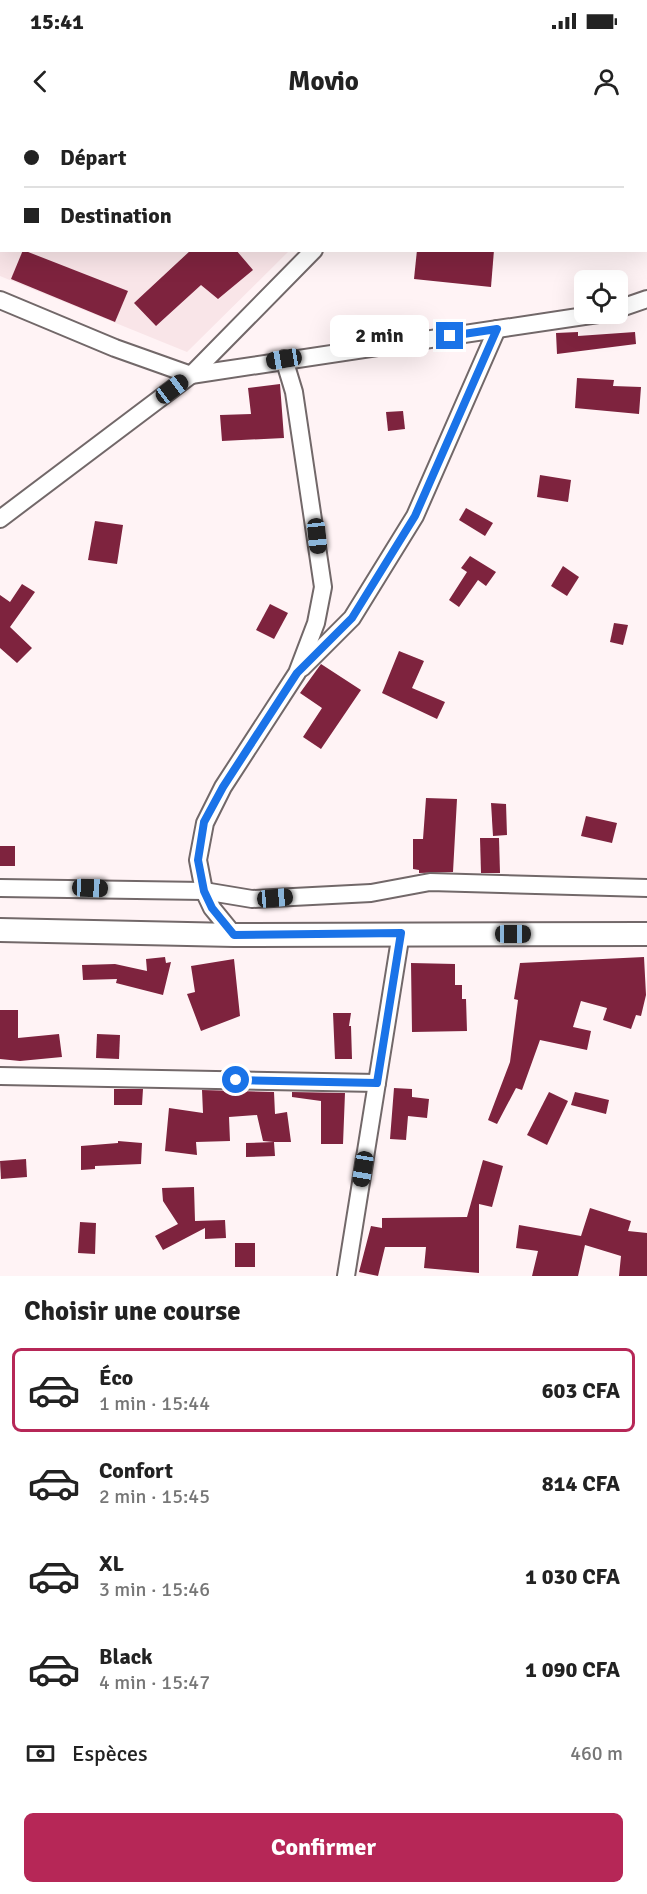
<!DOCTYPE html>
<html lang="fr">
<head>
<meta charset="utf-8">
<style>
	body { margin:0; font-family:Signika,sans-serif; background:#f2f2f2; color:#222; height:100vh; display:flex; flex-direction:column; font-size:22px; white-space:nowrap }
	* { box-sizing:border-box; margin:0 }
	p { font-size:20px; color:#767676 }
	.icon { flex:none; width:33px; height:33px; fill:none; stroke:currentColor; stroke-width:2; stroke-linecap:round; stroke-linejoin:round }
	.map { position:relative; height:1156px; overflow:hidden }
	.sheet { display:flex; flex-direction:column; background:#fff; flex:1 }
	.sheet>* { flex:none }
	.banner { position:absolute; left:0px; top:0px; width:648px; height:132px; box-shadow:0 6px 24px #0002; display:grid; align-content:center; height:132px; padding:0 24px; background:#fff }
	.tools { position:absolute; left:574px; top:150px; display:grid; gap:12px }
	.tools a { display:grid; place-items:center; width:54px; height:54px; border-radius:9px; background:#fff; box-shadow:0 6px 24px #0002; font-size:30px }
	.end { position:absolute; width:27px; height:27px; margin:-14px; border:8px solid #1a73e8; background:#fff; box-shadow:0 0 0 3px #fff }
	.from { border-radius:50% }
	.bubble { position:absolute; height:42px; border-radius:9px; background:#fff; box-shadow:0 6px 24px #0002; font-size:20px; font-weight:800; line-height:42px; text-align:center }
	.car { position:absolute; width:18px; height:36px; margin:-18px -9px; border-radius:8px; box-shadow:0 0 4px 2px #0007; background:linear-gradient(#222 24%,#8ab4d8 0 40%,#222 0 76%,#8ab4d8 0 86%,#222 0) }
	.banner b { display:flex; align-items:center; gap:21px; height:57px; font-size:22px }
	.banner b+b { border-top:2px solid #e0e0e0 }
	.banner i { width:15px; height:15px; background:#222 }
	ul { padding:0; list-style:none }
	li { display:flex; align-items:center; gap:18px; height:84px; margin:0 12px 9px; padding:0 12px; border:3px solid transparent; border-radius:9px }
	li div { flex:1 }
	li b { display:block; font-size:22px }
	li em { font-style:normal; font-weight:800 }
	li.on { border-color:#b62757 }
	li>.icon { width:54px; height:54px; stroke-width:1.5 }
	h2 { padding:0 24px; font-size:27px; line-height:72px }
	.pay { display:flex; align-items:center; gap:15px; height:66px; padding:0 24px; font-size:22px }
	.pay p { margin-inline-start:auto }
	.button { display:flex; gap:12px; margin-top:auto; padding:12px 24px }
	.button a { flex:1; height:69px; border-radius:9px; background:#b62757; color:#fff; font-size:24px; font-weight:800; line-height:69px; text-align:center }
	.status { display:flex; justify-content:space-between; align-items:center; height:42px; padding:0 30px; background:#fff; direction:ltr }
	.status svg { height:16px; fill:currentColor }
	header { display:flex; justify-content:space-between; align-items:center; height:78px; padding:0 24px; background:#fff; font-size:27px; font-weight:800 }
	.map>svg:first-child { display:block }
	.built { fill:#f9e5e8 }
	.building { fill:#7e233e }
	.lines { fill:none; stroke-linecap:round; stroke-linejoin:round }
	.street-casing { stroke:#726869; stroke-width:20 }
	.secondary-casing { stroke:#726869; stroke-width:26 }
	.street { stroke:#fff; stroke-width:16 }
	.secondary { stroke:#fff; stroke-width:22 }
	.route { stroke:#1a73e8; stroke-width:8 }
</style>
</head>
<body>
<div class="status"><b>15:41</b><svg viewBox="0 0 49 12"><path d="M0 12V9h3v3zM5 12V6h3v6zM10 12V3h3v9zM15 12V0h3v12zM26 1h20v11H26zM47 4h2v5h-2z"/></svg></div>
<header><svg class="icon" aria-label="back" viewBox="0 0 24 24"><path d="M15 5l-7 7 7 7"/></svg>Movio<svg class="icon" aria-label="person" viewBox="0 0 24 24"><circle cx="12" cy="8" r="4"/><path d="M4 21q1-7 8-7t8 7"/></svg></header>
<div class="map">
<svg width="647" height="1156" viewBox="0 0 647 1156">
	<rect width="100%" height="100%" fill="#fff3f5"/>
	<path class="built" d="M0 0H421L2 2V130L289 131 187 232 0 156Z"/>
	<g class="building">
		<path d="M23 130 128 171 115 202 11 159Z"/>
		<path d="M191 130H236L253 150 218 179 201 165 156 206 134 183Z"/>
		<path d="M417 130H494L491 167 414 159Z"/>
		<path d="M578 212V216L635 212 636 224 557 234 556 213Z"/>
		<path d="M577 258 614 260 613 266 641 267 639 294 575 288Z"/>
		<path d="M280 264 284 318 222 321 220 295 251 294 248 268Z"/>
		<path d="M403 291 405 309 388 311 386 292Z"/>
		<path d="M540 355 571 360 568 382 537 377Z"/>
		<path d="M466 388 493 403 485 416 459 400Z"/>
		<path d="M95 401 123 405 117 444 88 440Z"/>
		<path d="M470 436 496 452 486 466 478 460 459 487 449 480 467 452 461 448Z"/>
		<path d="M563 446 579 457 567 476 551 466Z"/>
		<path d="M22 464 35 472 10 507 32 528 17 543 0 528V475L10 482Z"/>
		<path d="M270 484 288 493 274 519 256 510Z"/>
		<path d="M614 503 628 505 623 525 610 522Z"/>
		<path d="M399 531 424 541 412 568 445 582 437 599 382 573Z"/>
		<path d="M321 544 361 570 321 629 303 617 322 588 300 573Z"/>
		<path d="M426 678 457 679 453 752 419 753V750L413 749V719H423Z"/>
		<path d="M491 683 506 684 507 715 493 716Z"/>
		<path d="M586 696 617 703 612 723 581 716Z"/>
		<path d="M480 718H499L500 753H481Z"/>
		<rect x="0" y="726" width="15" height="20"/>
		<path d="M165 837 166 843 171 842 163 875 116 863 117 859 83 860 82 845 115 844 147 851 146 839Z"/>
		<path d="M644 837 646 875 641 896 636 895 631 909 603 900 607 888 581 881 573 907 591 911 587 930 540 920 522 970 516 968 497 1004 488 1000 510 942 518 880 514 879 520 843Z"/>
		<path d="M234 839 240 896 201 911 187 874 195 872 191 846Z"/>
		<path d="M411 843 455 844V865H462V879H466L467 911 412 912Z"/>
		<path d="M0 890H18V918L59 914 62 937 20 941 0 939Z"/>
		<path d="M333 893H351L349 906H351L352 939H335Z"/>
		<path d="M97 914 120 915 119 939 96 938Z"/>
		<path d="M394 968 412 969V977L429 979 427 998 408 996 406 1020 390 1019Z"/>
		<path d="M114 969H143L142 985H114Z"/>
		<path d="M202 970 274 972 275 994 287 992 291 1022H274L275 1036 246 1037V1023L274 1022 263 1021 257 995 229 997 230 1021 196 1022 197 1035 165 1031 169 988 203 993Z"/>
		<path d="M292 972 345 973 343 1024H321V981L292 977Z"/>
		<path d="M549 972 568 981 547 1025 527 1015Z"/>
		<path d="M575 972 609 980 606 994 571 985Z"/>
		<path d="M118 1021 142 1023 141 1044 95 1046V1049L81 1050V1026L118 1023Z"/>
		<path d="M26 1039 27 1057 1 1059 0 1041Z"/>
		<path d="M483 1040 503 1046 492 1087 479 1084V1153L424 1148 426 1127H385L378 1156 359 1152 371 1106 382 1108V1098L467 1097Z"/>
		<path d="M194 1067 195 1101 225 1100 226 1118 205 1119V1108L163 1130 155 1116 178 1104 163 1081 162 1068Z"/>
		<path d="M590 1088 631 1101 628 1111 647 1113V1156H619L621 1136 585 1125 578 1156H532L538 1131 516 1128 519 1105 581 1116Z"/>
		<path d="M80 1102 96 1103 95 1134 78 1133Z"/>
		<rect x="235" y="1123" width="20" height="24"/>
	</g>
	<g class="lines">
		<g class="street-casing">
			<g id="street">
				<path d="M441 2 443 0"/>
				<path d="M0 180 115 228 191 255 598 194"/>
				<path d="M618 189 647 179"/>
				<path d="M0 399 191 255 314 130"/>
				<path d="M302 548 352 498 415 396 497 209"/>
				<path d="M0 768 204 771 252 779 371 773 430 762 647 768"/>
				<path d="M234 815 212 788 204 771 198 740 205 703 223 667 297 553 316 503 323 467 294 272 284 239"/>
				<path d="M0 956 377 963"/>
				<path d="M346 1156 401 813"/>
			</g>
		</g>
		<g class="secondary-casing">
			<path id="secondary" d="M0 810 234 815 647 814"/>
		</g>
		<use href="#street" class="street"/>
		<use href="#secondary" class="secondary"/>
	</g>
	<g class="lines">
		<path class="route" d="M236 960 377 963 401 813 234 815 212 788 204 771 198 740 204 702 223 667 297 553 352 498 415 396 497 209 450 216"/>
	</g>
</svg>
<div class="tools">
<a><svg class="icon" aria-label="locate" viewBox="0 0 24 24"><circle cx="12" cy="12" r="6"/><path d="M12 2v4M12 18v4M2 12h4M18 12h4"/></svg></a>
</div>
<i class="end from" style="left:236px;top:960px"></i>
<i class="end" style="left:450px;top:216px"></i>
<div class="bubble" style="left:330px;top:195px;width:99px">2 min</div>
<i class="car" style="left:284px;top:239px;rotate:261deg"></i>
<i class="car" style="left:172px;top:269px;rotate:53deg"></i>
<i class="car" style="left:317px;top:416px;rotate:174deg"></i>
<i class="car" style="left:90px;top:768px;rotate:92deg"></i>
<i class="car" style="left:275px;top:778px;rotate:85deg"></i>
<i class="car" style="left:513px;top:814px;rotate:90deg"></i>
<i class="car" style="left:363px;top:1049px;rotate:189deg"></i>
<div class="banner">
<b><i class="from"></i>Départ</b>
<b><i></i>Destination</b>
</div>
</div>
<section class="sheet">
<h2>Choisir une course</h2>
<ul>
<li class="on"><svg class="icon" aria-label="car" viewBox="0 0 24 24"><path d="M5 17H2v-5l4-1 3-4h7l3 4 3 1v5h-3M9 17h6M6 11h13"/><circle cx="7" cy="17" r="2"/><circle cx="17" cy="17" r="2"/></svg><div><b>Éco</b><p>1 min · 15:44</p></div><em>603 CFA</em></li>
<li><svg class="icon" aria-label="car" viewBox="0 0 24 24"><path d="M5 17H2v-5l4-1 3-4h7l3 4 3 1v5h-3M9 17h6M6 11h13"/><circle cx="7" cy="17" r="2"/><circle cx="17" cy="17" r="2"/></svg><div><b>Confort</b><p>2 min · 15:45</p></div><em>814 CFA</em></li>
<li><svg class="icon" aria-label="car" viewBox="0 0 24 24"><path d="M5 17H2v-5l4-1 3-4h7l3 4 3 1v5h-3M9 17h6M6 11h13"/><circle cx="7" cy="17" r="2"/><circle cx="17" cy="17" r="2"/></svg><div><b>XL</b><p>3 min · 15:46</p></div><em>1 030 CFA</em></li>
<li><svg class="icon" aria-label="car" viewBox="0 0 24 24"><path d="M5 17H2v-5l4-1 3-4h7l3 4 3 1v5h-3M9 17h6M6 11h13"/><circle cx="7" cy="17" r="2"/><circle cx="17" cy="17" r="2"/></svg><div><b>Black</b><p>4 min · 15:47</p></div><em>1 090 CFA</em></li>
</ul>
<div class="pay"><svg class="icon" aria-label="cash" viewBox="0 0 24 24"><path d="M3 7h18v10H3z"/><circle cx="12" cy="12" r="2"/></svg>Espèces<p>460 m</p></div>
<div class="button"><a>Confirmer</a></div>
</section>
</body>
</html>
